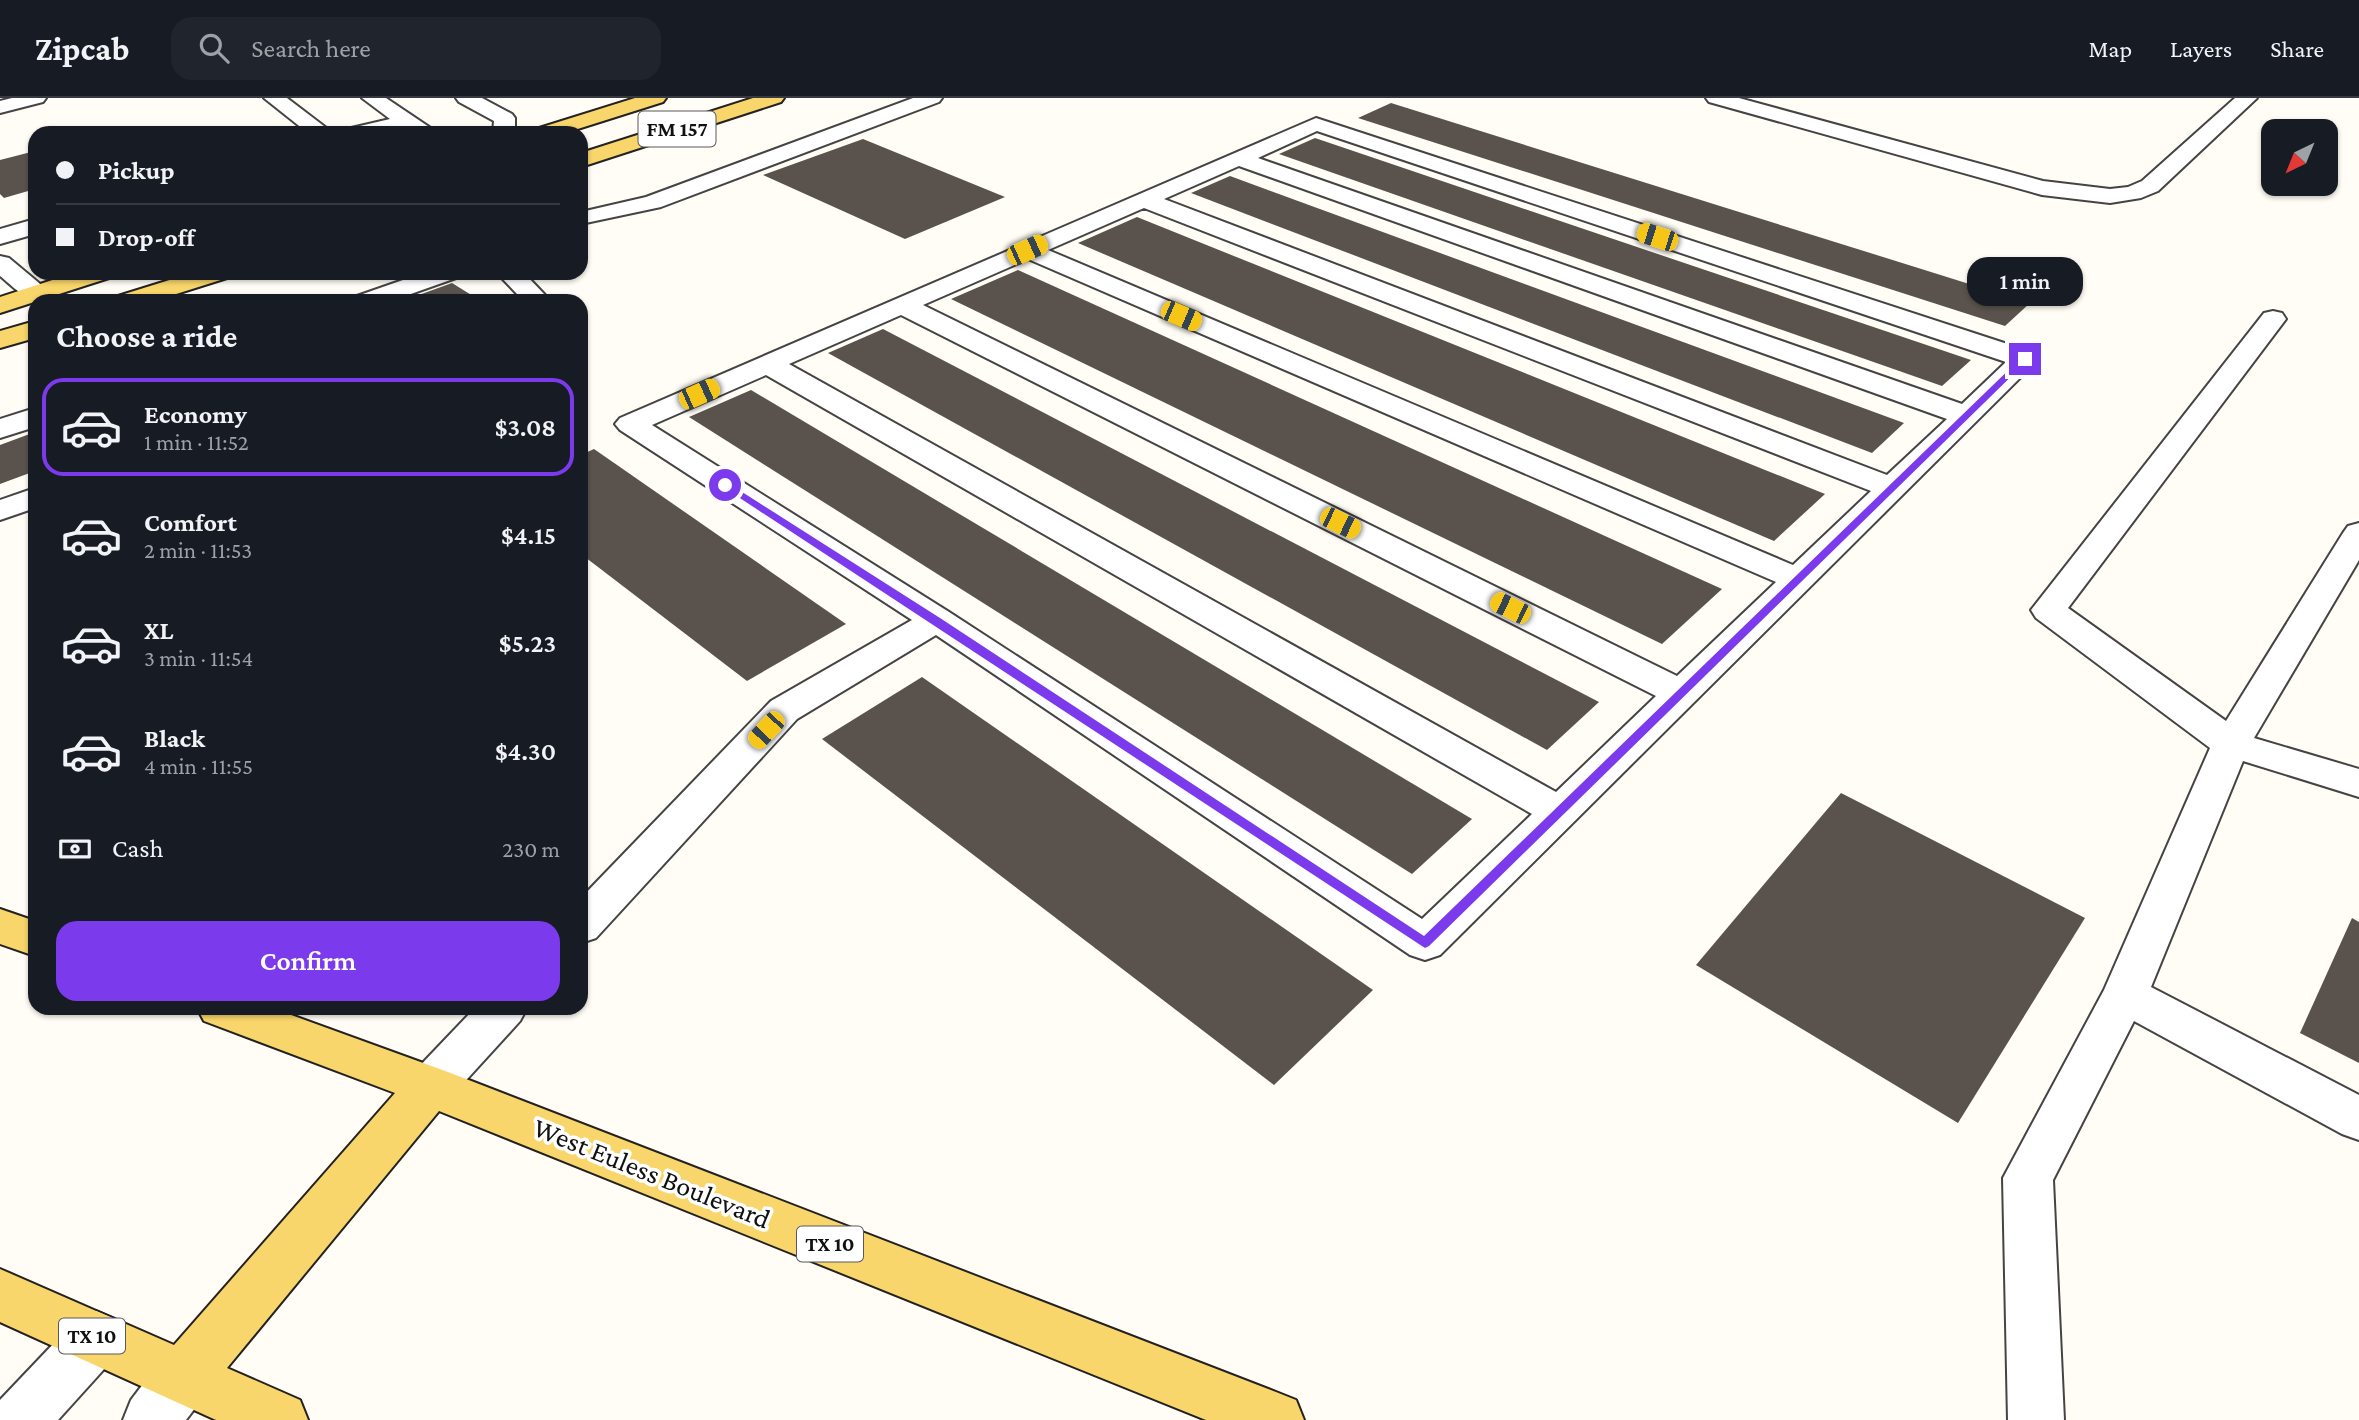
<!DOCTYPE html>
<html lang="en">
<head>
<meta charset="utf-8">
<style>
	body { margin:0; font-family:"Crimson Pro",serif; background:#20242c; color:#f1f3f6; height:100vh; display:flex; flex-direction:column; font-size:26px; white-space:nowrap }
	* { box-sizing:border-box; margin:0 }
	p { font-size:23px; color:#9ea1a6 }
	.icon { flex:none; width:38px; height:38px; fill:none; stroke:currentColor; stroke-width:2; stroke-linecap:round; stroke-linejoin:round }
	.map { position:relative; flex:1; overflow:hidden }
	.details { position:absolute; left:28px; top:196px; width:560px; height:721px; display:flex; flex-direction:column; background:#171b24; border-radius:21px; box-shadow:0 2px 5px #0004 }
	.details>* { flex:none }
	.banner { position:absolute; left:28px; top:28px; width:560px; height:154px; border-radius:21px; box-shadow:0 2px 5px #0004; display:grid; align-content:center; height:154px; padding:0 28px; background:#171b24 }
	.needle { width:46px; rotate:223deg }
	.buttons { position:absolute; left:2261px; top:21px; display:grid; gap:14px }
	.buttons a { display:grid; place-items:center; width:77px; height:77px; border-radius:14px; background:#171b24; box-shadow:0 2px 5px #0004; font-size:35px }
	.end { position:absolute; width:32px; height:32px; margin:-16px; border:9px solid #7c3aed; background:#fff; box-shadow:0 0 0 4px #fff }
	.from { border-radius:50% }
	.bubble { position:absolute; height:49px; border-radius:21px; background:#171b24; box-shadow:0 2px 5px #0004; font-size:23px; font-weight:600; line-height:49px; text-align:center }
	.car { position:absolute; width:21px; height:42px; margin:-21px -10px; border-radius:9px; box-shadow:0 0 5px 2px #0007; background:linear-gradient(#f5c518 24%,#345 0 40%,#f5c518 0 76%,#345 0 86%,#f5c518 0) }
	.banner b { display:flex; align-items:center; gap:24px; height:66px; font-size:26px }
	.banner b+b { border-top:2px solid #363941 }
	.banner i { width:18px; height:18px; background:#f1f3f6 }
	ul { padding:0; list-style:none }
	li { display:flex; align-items:center; gap:21px; height:98px; margin:0 14px 10px; padding:0 14px; border:4px solid transparent; border-radius:21px }
	li div { flex:1 }
	li b { display:block; font-size:26px }
	li em { font-style:normal; font-weight:600 }
	li.selected { border-color:#7c3aed }
	li>.icon { width:63px; height:63px; stroke-width:1.5 }
	h2 { padding:0 28px; font-size:32px; line-height:84px }
	.pay { display:flex; align-items:center; gap:18px; height:77px; padding:0 28px; font-size:26px }
	.pay p { margin-inline-start:auto }
	.primary-button { display:flex; gap:14px; margin-top:auto; padding:14px 28px }
	.primary-button a { flex:1; height:80px; border-radius:21px; background:#7c3aed; color:#fff; font-size:28px; font-weight:600; line-height:80px; text-align:center }
	header { display:flex; align-items:center; gap:42px; box-sizing:border-box; height:98px; padding:0 35px; background:#171b24; border-bottom:2px solid #363941 }
	header strong { font-size:33px }
	nav { display:flex; gap:38px; margin-inline-start:auto; font-size:24px }
	.search { width:490px; height:63px; background:#20242c; display:flex; align-items:center; gap:18px; box-sizing:border-box; padding:0 24px; border-radius:21px; color:#9ea1a6; font-size:26px }
	.map>svg:first-child { display:block }
	.building { fill:#5a524d }
	.lines { fill:none; stroke-linecap:round; stroke-linejoin:round }
	.minor-casing { stroke:#444; stroke-width:4 }
	.major-casing { stroke:#222; stroke-width:4 }
	.minor { fill:#fff; fill-rule:evenodd }
	.major { fill:#f9d66b; fill-rule:evenodd }
	.route { fill:#7c3aed }
	.labels { text-anchor:middle; dominant-baseline:central; stroke-width:7; stroke-linejoin:round; paint-order:stroke }
	.shield { fill:#fff; stroke:#585858; stroke-width:2 }
	.shield-label { font-size:21px; font-weight:bold; fill:#111 }
	.near-street-label { font-size:28px; fill:#111; stroke:#fff }
</style>
</head>
<body>
<header>
<strong>Zipcab</strong>
<div class="search"><svg class="icon" aria-label="search" viewBox="0 0 24 24"><circle cx="10" cy="10" r="6"/><path d="M15 15l6 6"/></svg>Search here</div>
<nav><a>Map</a><a>Layers</a><a>Share</a></nav>
</header>
<div class="map">
<svg width="2359" height="1322" viewBox="0 0 2359 1322">
	<rect width="100%" height="100%" fill="#fffdf5"/>
	<g class="building">
		<path d="M1391 5 2030 205 2005 228 1358 20Z"/>
		<path d="M131 28 141 35H108V34Z"/>
		<path d="M1315 40 1971 262 1942 288 1279 56Z"/>
		<path d="M863 41 1005 99 905 141 763 77Z"/>
		<path d="M35 53V91L4 100 0 96V62Z"/>
		<path d="M1230 78 1904 325 1872 355 1191 95Z"/>
		<path d="M1137 119 1825 396 1774 443 1078 145Z"/>
		<path d="M1018 172 1722 491 1662 546 951 201Z"/>
		<path d="M452 185 481 203H402Z"/>
		<path d="M883 231 1599 604 1547 652 828 255Z"/>
		<path d="M751 292 1472 721 1412 776 689 319Z"/>
		<path d="M35 334V373L0 386V347Z"/>
		<path d="M594 351 846 526 747 583 581 456V357Z"/>
		<path d="M922 579 1373 892 1274 987 822 641Z"/>
		<path d="M1841 695 2085 820 1958 1025 1696 867Z"/>
		<path d="M2352 820 2359 824V965L2300 935Z"/>
	</g>
	<g class="lines">
		<g class="minor-casing">
			<g id="minor">
				<path d="M12 0H46L43 4 0 15V3Z"/>
				<path d="M264 0H287L333 35H308Z"/>
				<path d="M362 0H386L438 35H413L405 30 382 35H343L347 31 390 21Z"/>
				<path d="M456 0H482L512 16 515 20V35H493L494 23 459 4Z"/>
				<path d="M913 0H942L939 4 661 109 581 126V114L646 99Z"/>
				<path d="M1706 0H1739L2043 83 2110 91 2128 89 2142 83 2235 0H2257L2158 93 2141 100 2110 105 2042 97 1709 4Z"/>
				<path d="M1316 20 2035 255 2039 261 1440 857 1425 862 1410 857 936 537 797 621 596 840 581 845V800L771 603 912 522 620 332 615 326 620 320ZM1317 33 2006 264 1962 306 1258 60ZM1239 68 1947 321 1887 377 1164 101ZM1144 110 1871 393 1793 467 1048 152ZM1028 161 1776 484 1677 578 923 207ZM901 217 1656 598 1556 694 789 266ZM766 277 1532 716 1422 821 949 514 652 327Z"/>
				<path d="M35 121V136L0 146V131Z"/>
				<path d="M0 158 9 160 45 190 49 195 45 200C26 205 14 189 0 178Z"/>
				<path d="M423 175H460L456 180 391 203H353L357 198Z"/>
				<path d="M497 175H524L545 197 541 203H514L518 197Z"/>
				<path d="M2273 213 2282 215 2286 221 2068 510 2226 623 2343 435 2348 428 2359 425V462L2254 640 2359 671V699L2243 663 2151 889 2359 997V1042L2342 1036 2134 923 2053 1082 2064 1322H2008L2003 1080 2104 892 2210 650 2036 520 2031 512 2264 215Z"/>
				<path d="M35 310V329L0 340V321Z"/>
				<path d="M35 390V410L0 422V402Z"/>
				<path d="M475 910H527L520 923 448 1002 431 1008 414 1002 407 988 414 974Z"/>
				<path d="M96 1213 115 1221 123 1240 115 1259 58 1322H0V1302L77 1221Z"/>
				<path d="M185 1249 205 1257 213 1277 205 1297 186 1322H123L131 1302 165 1257Z"/>
			</g>
		</g>
		<g class="major-casing">
			<g id="major">
				<path d="M635 0H666L663 4 565 35H532L536 31Z"/>
				<path d="M753 0H784L781 4 581 69V55Z"/>
				<path d="M74 175H113L109 180 0 215V199Z"/>
				<path d="M192 175H231L227 180 154 203H114L118 198Z"/>
				<path d="M35 223V240L0 250V233Z"/>
				<path d="M0 811 35 823V858L0 846Z"/>
				<path d="M197 910H272L448 974 1276 1294 1296 1302 1304 1322H1206L439 1013 227 1270 300 1302 308 1322H216L0 1224V1171L174 1247 395 995 204 923Z"/>
			</g>
		</g>
		<use href="#minor" class="minor"/>
		<use href="#major" class="major"/>
	</g>
	<path class="route" d="M2022 259 2029 261 1429 848 1425 850 720 387 728 385 940 520 1424 838Z"/>
	<g class="labels">
		<g class="shield">
			<rect x="638.5" y="13.5" width="77" height="35" rx="5"/>
			<rect x="797" y="1128.5" width="66" height="35" rx="5"/>
			<rect x="59" y="1220.5" width="66" height="35" rx="5"/>
		</g>
		<g class="shield-label">
			<text x="677" y="31">FM 157</text>
			<text x="830" y="1146">TX 10</text>
			<text x="92" y="1238">TX 10</text>
		</g>
		<g class="near-street-label">
			<text transform="translate(652 1075) rotate(22)">West Euless Boulevard</text>
		</g>
	</g>
</svg>
<div class="buttons">
<a><svg class="needle" viewBox="-14 -14 28 28"><path d="M0-13l5 13h-10z" fill="#e53935"/><path d="M0 13l5-13h-10z" fill="#9ea1a6"/></svg></a>
</div>
<i class="end from" style="left:725px;top:387px"></i>
<i class="end" style="left:2025px;top:261px"></i>
<div class="bubble" style="left:1967px;top:159px;width:116px">1 min</div>
<i class="car" style="left:1657px;top:139px;rotate:288deg"></i>
<i class="car" style="left:1027px;top:152px;rotate:66deg"></i>
<i class="car" style="left:1181px;top:218px;rotate:113deg"></i>
<i class="car" style="left:699px;top:296px;rotate:66deg"></i>
<i class="car" style="left:1340px;top:425px;rotate:116deg"></i>
<i class="car" style="left:1510px;top:510px;rotate:296deg"></i>
<i class="car" style="left:766px;top:632px;rotate:223deg"></i>
<div class="banner">
<b><i class="from"></i>Pickup</b>
<b><i></i>Drop-off</b>
</div>
<section class="details">
<h2>Choose a ride</h2>
<ul>
<li class="selected"><svg class="icon" aria-label="car" viewBox="0 0 24 24"><path d="M5 17H2v-5l4-1 3-4h7l3 4 3 1v5h-3M9 17h6M6 11h13"/><circle cx="7" cy="17" r="2"/><circle cx="17" cy="17" r="2"/></svg><div><b>Economy</b><p>1 min · 11:52</p></div><em>$3.08</em></li>
<li><svg class="icon" aria-label="car" viewBox="0 0 24 24"><path d="M5 17H2v-5l4-1 3-4h7l3 4 3 1v5h-3M9 17h6M6 11h13"/><circle cx="7" cy="17" r="2"/><circle cx="17" cy="17" r="2"/></svg><div><b>Comfort</b><p>2 min · 11:53</p></div><em>$4.15</em></li>
<li><svg class="icon" aria-label="car" viewBox="0 0 24 24"><path d="M5 17H2v-5l4-1 3-4h7l3 4 3 1v5h-3M9 17h6M6 11h13"/><circle cx="7" cy="17" r="2"/><circle cx="17" cy="17" r="2"/></svg><div><b>XL</b><p>3 min · 11:54</p></div><em>$5.23</em></li>
<li><svg class="icon" aria-label="car" viewBox="0 0 24 24"><path d="M5 17H2v-5l4-1 3-4h7l3 4 3 1v5h-3M9 17h6M6 11h13"/><circle cx="7" cy="17" r="2"/><circle cx="17" cy="17" r="2"/></svg><div><b>Black</b><p>4 min · 11:55</p></div><em>$4.30</em></li>
</ul>
<div class="pay"><svg class="icon" aria-label="cash" viewBox="0 0 24 24"><path d="M3 7h18v10H3z"/><circle cx="12" cy="12" r="2"/></svg>Cash<p>230 m</p></div>
<div class="primary-button"><a>Confirm</a></div>
</section>
</div>
</body>
</html>
